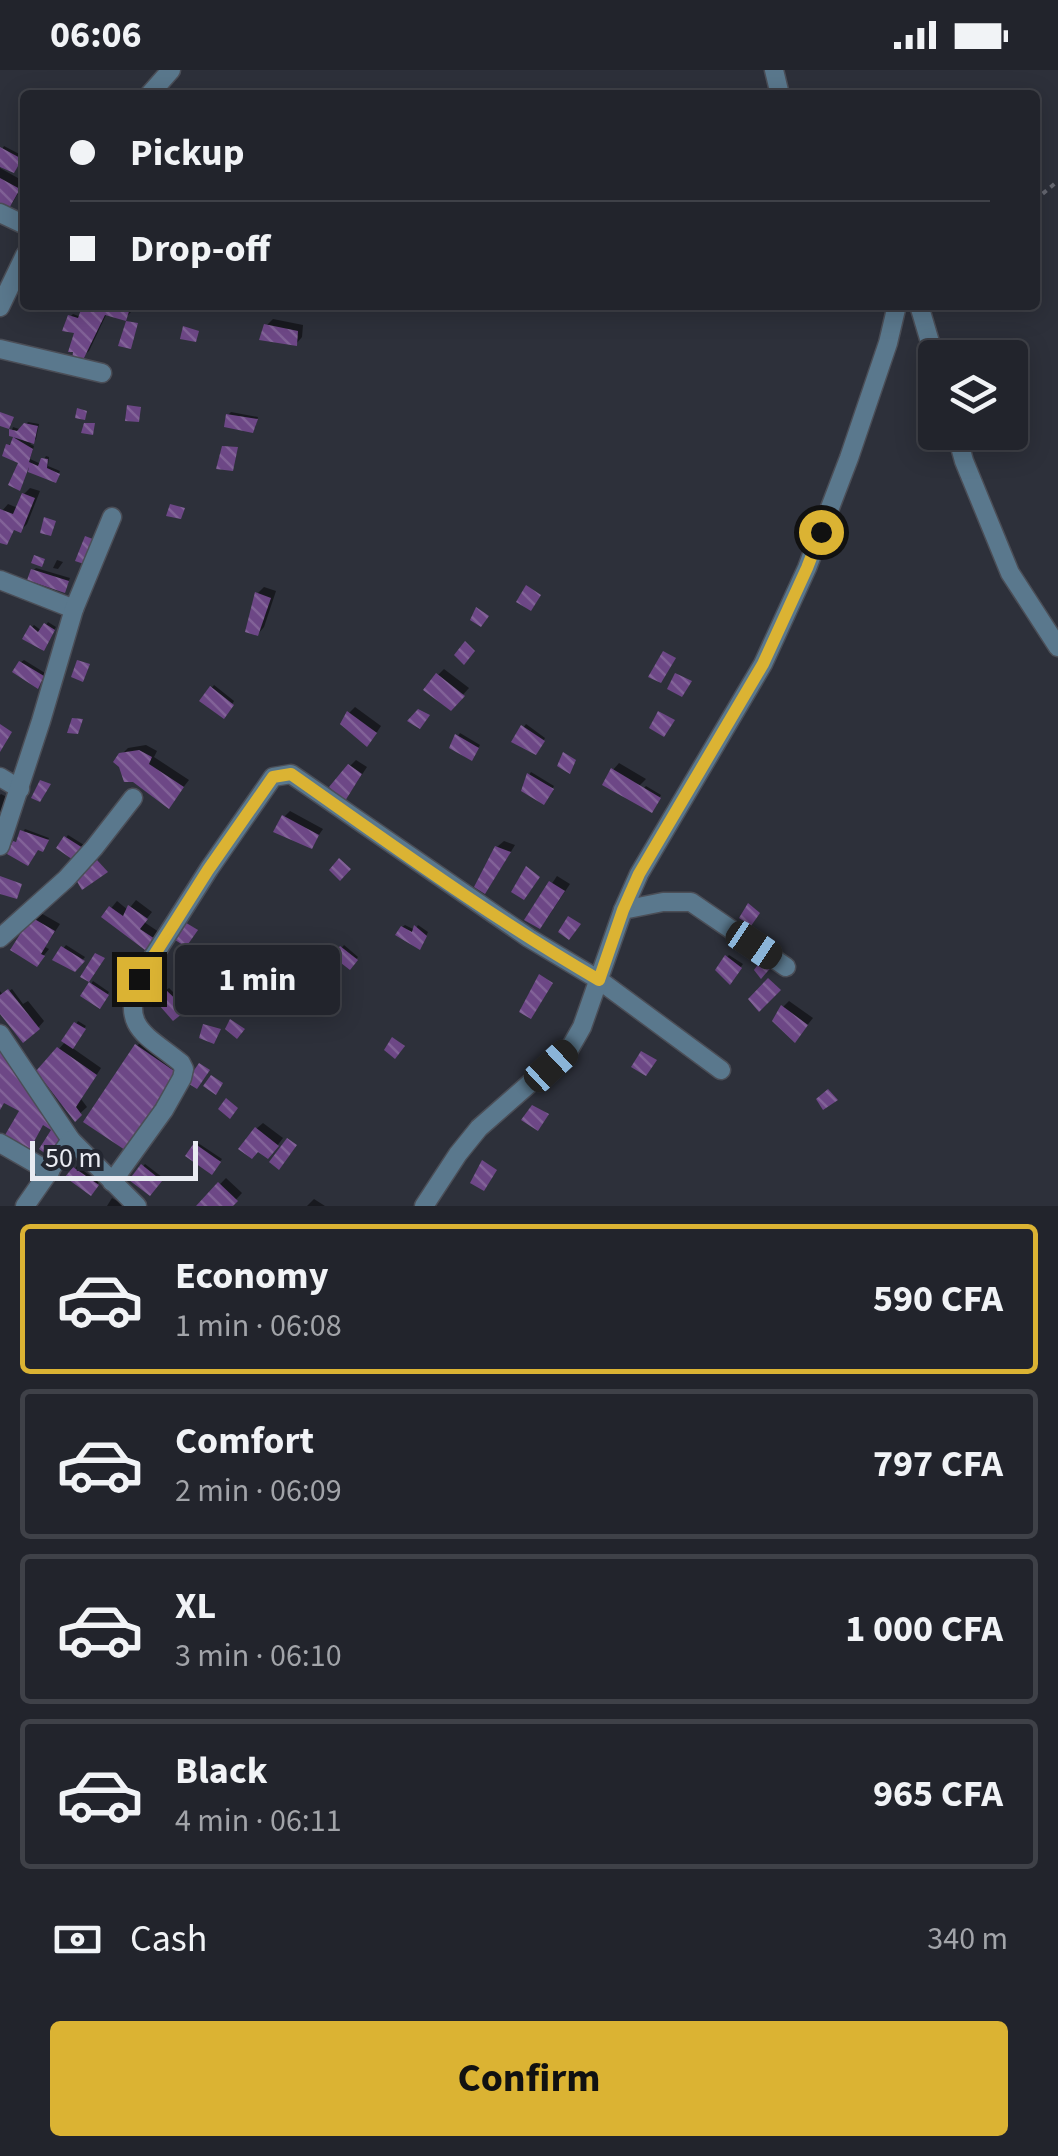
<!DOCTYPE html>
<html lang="en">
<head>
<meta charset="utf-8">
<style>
	body { margin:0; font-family:"Source Sans 3",sans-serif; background:#2a2c34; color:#f1f3f6; height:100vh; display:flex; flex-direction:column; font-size:38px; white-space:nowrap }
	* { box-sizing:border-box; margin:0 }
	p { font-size:32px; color:#a2a4a9 }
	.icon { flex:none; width:55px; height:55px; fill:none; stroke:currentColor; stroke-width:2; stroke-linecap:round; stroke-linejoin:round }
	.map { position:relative; height:1136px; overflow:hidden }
	.sheet { display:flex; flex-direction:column; background:#22242c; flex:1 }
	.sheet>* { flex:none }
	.top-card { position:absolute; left:20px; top:20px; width:1020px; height:220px; border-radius:10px; box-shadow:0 5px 25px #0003,0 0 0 2px #3f4148; display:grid; align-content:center; height:220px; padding:0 50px; background:#22242c }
	.buttons { position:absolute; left:918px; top:270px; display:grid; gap:20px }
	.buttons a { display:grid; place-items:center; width:110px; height:110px; border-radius:10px; background:#22242c; box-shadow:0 5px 25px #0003,0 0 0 2px #3f4148; font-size:50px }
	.scale { position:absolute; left:30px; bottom:25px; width:168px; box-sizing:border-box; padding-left:10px; border:5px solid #e9ebf2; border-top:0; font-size:28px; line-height:35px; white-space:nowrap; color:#e9ebf2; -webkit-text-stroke:8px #232630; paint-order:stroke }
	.end { position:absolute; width:45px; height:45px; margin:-22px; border:12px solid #dbb333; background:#111; box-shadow:0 0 0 5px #111 }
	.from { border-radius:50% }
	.bubble { position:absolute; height:70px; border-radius:10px; background:#22242c; box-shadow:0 5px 25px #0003,0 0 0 2px #3f4148; font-size:32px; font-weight:700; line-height:70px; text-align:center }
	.car { position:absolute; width:30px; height:60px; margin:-30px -15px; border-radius:12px; box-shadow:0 0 8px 2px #0007; background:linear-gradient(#222 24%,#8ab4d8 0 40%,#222 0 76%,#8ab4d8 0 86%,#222 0) }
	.top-card b { display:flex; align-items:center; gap:35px; height:95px; font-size:38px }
	.top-card b+b { border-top:2px solid #3f4148 }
	.top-card i { width:25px; height:25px; background:#f1f3f6 }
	ul { padding:18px 0 0; list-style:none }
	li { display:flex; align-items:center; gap:30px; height:150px; margin:0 20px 15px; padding:0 30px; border:5px solid #3f4148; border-radius:10px }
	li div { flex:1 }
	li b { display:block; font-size:38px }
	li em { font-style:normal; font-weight:700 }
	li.active { border-color:#dbb333 }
	li>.icon { width:90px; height:90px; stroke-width:1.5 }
	.pay { display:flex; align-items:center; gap:25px; height:110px; padding:0 50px; font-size:38px }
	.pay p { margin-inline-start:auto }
	.button { display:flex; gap:20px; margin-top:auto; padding:20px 50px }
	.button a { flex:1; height:115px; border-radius:10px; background:#dbb333; color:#111; font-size:40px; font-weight:700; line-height:115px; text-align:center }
	.status { display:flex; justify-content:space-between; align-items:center; height:70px; padding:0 50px; background:#22242c; direction:ltr }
	.status svg { height:28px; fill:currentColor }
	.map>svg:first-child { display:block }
	.shadow { fill:#0007 }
	.building { fill:url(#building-back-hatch) }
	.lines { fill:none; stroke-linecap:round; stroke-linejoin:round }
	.street-casing { stroke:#4b4e57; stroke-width:21 }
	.path { stroke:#666872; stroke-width:4; stroke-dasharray:5 5; stroke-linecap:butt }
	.street { stroke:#5a788d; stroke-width:18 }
	.route { stroke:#dbb333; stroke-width:12 }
</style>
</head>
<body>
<div class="status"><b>06:06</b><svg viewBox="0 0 49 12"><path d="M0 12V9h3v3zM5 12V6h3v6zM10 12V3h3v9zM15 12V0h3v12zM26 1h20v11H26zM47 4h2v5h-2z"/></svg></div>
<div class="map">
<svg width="1058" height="1136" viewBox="0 0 1058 1136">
	<defs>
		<pattern id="building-back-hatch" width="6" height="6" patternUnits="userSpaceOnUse" patternTransform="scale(2.5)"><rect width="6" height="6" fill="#6d4786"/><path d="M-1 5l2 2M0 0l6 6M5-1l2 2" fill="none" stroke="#826298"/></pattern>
	</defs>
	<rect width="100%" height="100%" fill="#2d303a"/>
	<g class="shadow">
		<path d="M4 76 23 86 16 98 2 95 0 98 25 112 13 132 7 139 0 135V83Z"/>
		<path d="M87 235H134L132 241 125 248 107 243 89 281 82 287 77 262 70 247 73 244 81 247Z"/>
		<path d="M273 249 303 255 302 267 296 274 266 256Z"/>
		<path d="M231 342 258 347 255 358 253 361 228 345Z"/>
		<path d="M28 352 39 354 36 369 30 374 34 376 30 389 41 394 46 386 49 387 48 396 60 401 56 410 28 399 8 375 13 373 16 366 12 360 13 357 22 360Z"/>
		<path d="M30 418 40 421 27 454 21 460 14 457 0 470 2 441 8 434 18 438 24 424Z"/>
		<path d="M57 490 63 492 58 499 53 498Z"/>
		<path d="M36 498 70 508 66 517 33 501Z"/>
		<path d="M264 517 276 521 264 557 258 564 248 561 258 523Z"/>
		<path d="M48 552 56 557 46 575 32 557 34 555 42 561Z"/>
		<path d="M24 590 45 603 40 614 21 592Z"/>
		<path d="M444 599 469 618 451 638 438 605Z"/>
		<path d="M214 615 234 631 226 644 202 630Z"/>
		<path d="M355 637 381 656 373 668 349 643Z"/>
		<path d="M526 654 545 668 538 680 514 671Z"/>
		<path d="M460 663 480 675 474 685 458 666Z"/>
		<path d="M146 675 157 681 154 687 189 710 174 729 121 685 128 678Z"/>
		<path d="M356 690 367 697 351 721 350 696Z"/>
		<path d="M619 693 646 709 636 719H643L646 716 661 725 654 737 613 700Z"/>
		<path d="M531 702 554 716 546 729 529 705Z"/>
		<path d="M1 724 15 731 0 758V725Z"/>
		<path d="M290 741 323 759 311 776 284 747Z"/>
		<path d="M25 759 49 768 45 777 15 773Z"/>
		<path d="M68 765 84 775 78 787 59 777Z"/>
		<path d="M504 771 515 775 491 814 497 777Z"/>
		<path d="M557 806 570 814 546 850 528 849Z"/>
		<path d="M136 830 152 842 144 852 159 862 145 877 104 847 117 831 128 840Z"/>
		<path d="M39 842 60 854 45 877 49 879 37 894 33 849Z"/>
		<path d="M405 855 415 860 418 855 428 862 422 875 402 857Z"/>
		<path d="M66 875 85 887 75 899 55 889Z"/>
		<path d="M344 875 358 887 349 897 335 886Z"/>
		<path d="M729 885 743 894 730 911 727 887Z"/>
		<path d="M268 905 274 906 286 919 263 944V926L259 916Z"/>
		<path d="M93 911 109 922 102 933 91 914Z"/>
		<path d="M169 918 187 936 173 948 156 928Z"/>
		<path d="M12 919 23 934 28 931 44 951 38 958 0 940V921L3 925Z"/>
		<path d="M789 931 813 948 801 963 783 937Z"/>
		<path d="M78 951 86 956 71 977 101 998 81 1029 87 1037 75 1048 39 1001 66 971Z"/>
		<path d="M147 966 189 994 137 1069V976Z"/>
		<path d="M263 1053 283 1068 274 1080 256 1059Z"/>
		<path d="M198 1073 222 1089 212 1102 189 1085Z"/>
		<path d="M145 1094 162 1107 150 1123 132 1109Z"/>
		<path d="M77 1096 99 1112 91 1123 69 1107Z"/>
		<path d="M226 1108 242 1123 230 1136H199Z"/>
		<path d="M112 1128 124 1135V1136H107Z"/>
		<path d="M314 1129 325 1136H307Z"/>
	</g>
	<g class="building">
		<path d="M0 77 22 89 14 103 0 97Z"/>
		<path d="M0 108 20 119 7 142 0 138Z"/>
		<path d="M98 235H131L126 251 105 245 83 290H72L73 282H68L74 263 62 261 68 245 78 248 82 237 96 242Z"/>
		<path d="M126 251 138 253 131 279 118 276Z"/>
		<path d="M264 254 298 261 297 276 259 270Z"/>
		<path d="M183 256 199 261 196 272 180 269Z"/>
		<path d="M127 335 141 337 139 352 125 351Z"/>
		<path d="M77 338 87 341 85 350 75 348Z"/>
		<path d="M0 342 14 347 9 359 0 356Z"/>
		<path d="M226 344 258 349 253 363 224 357Z"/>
		<path d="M24 353 38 356 34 374 13 367 33 379 29 392 38 396 41 388 48 389 47 398 60 404 56 413 28 402 29 397 20 421 8 415 18 393 2 386 6 374 10 375 13 367 9 366V359L17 361Z"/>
		<path d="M84 353H95L93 365 81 363Z"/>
		<path d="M222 376 238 377 233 401 216 399Z"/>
		<path d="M22 423 35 428 21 463 14 460 7 475 0 473V439L13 444Z"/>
		<path d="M170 434 185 438 181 449 166 446Z"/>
		<path d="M44 447 56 451 51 466 40 463Z"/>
		<path d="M85 466 98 471 87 495 75 491Z"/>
		<path d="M34 485 45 489 42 497 31 493Z"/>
		<path d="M31 499 69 511 65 523 27 510Z"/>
		<path d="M526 515 541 525 531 541 516 532Z"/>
		<path d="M255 522 271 528 258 566 245 562Z"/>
		<path d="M476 537 489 546 481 557 470 550Z"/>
		<path d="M44 553 55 560 44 581 22 569 30 555 38 562Z"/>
		<path d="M465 571 475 581 464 595 454 585Z"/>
		<path d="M663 581 676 588 661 613 648 607Z"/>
		<path d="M77 590 90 594 83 612 71 607Z"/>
		<path d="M19 591 44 606 38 619 12 602Z"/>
		<path d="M436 603 465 626 451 641 423 620Z"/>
		<path d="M675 603 692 611 682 627 667 619Z"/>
		<path d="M210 616 234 635 224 649 199 631Z"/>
		<path d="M418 639 430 645 420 659 407 651Z"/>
		<path d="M347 641 377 663 367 677 340 654Z"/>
		<path d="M658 641 675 650 664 667 649 658Z"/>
		<path d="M72 648 83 649 78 664 67 663Z"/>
		<path d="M0 654 12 662 0 682Z"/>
		<path d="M521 655 545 671 536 685 511 672Z"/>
		<path d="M455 664 479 678 472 691 449 678Z"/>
		<path d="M139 680 152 687 149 694 184 717 169 739 133 712H124L119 697 113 692 119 683Z"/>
		<path d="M563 682 576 690 570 704 557 696Z"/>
		<path d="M348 694 362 704 345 731 329 717Z"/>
		<path d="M611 698 661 728 652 743 602 715Z"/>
		<path d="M527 703 554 719 544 735 521 721Z"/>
		<path d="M40 710 51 714 40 732 31 728Z"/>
		<path d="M282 745 319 765 312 779 273 762Z"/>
		<path d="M20 760 49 770 43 782 38 780 28 796 7 784 13 771 16 772Z"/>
		<path d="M64 766 83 778 76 792 56 778Z"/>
		<path d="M495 776 511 782 485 824 474 817Z"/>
		<path d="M339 788 351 799 340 811 329 800Z"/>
		<path d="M97 790 108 802 82 820 75 808Z"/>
		<path d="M526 796 540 807 524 830 511 822Z"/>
		<path d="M0 806 22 814 17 829 0 824Z"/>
		<path d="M549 811 565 821 540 859 524 850Z"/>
		<path d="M748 833 760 843 751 856 739 848Z"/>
		<path d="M128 835 148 849 140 859 155 869 145 880 101 847 109 836 123 846Z"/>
		<path d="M568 846 581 854 569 870 558 862Z"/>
		<path d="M31 847 55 861 41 884 45 886 37 897 10 880Z"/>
		<path d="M183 851 198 860 186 877 172 868Z"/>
		<path d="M414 855 427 866 420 880 395 865 401 856 412 862Z"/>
		<path d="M61 876 85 891 75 902 52 890Z"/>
		<path d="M340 876 358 890 350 900 332 886Z"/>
		<path d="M95 883 105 888 89 912 109 925 100 939 80 926 89 912 80 907Z"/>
		<path d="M725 885 742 898 730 915 715 900Z"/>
		<path d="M764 886 774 894 761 909 754 900Z"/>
		<path d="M539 904 553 913 531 949 519 942Z"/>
		<path d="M263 907 275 910 286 923 263 947 252 937 261 925 256 916Z"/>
		<path d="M768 908 781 920 759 942 748 929Z"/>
		<path d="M8 919 40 959 23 973 0 944V925Z"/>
		<path d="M165 919 187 940 173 951 152 927Z"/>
		<path d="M781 935 808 955 795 973 772 951Z"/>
		<path d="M230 949 245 959 237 969 225 959Z"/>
		<path d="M74 952 86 959 73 979 61 971Z"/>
		<path d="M203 954 221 959 214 974 199 968Z"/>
		<path d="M392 967 405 976 395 989 384 980Z"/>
		<path d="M135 974 180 1005 128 1082 83 1052Z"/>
		<path d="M0 977 7 991 63 1066 50 1087 39 1079 51 1060 43 1055 30 1079 5 1065 19 1041 4 1033 0 1040Z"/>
		<path d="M57 977 97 1005 76 1037 82 1045 75 1052 36 1001Z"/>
		<path d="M641 981 657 990 646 1006 631 997Z"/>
		<path d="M199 993 210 1000 197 1019 186 1012Z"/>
		<path d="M211 1005 223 1013 216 1025 203 1016Z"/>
		<path d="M828 1019 838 1030 823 1040 816 1029Z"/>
		<path d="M226 1028 238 1038 230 1049 218 1039Z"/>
		<path d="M532 1035 549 1044 538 1061 521 1050Z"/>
		<path d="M255 1057 279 1076 268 1089 258 1082 252 1089 238 1079Z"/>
		<path d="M287 1068 297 1075 279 1100 269 1092Z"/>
		<path d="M194 1073 221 1092 212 1105 185 1086Z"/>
		<path d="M482 1090 497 1100 484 1121 470 1113Z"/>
		<path d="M141 1094 162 1111 150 1126 129 1110Z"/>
		<path d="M73 1097 99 1115 91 1126 65 1107Z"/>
		<path d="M218 1112 238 1131 233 1136H196Z"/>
	</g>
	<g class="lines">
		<g class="street-casing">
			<g id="street">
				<path d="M774 0 780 25"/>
				<path d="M149 25 171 0"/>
				<path d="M0 143 25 155"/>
				<path d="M919 235 935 289"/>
				<path d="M0 237 25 185"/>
				<path d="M0 279 102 303"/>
				<path d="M956 362 964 391 1010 503 1058 577"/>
				<path d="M0 510 74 539"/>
				<path d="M0 707 20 719"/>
				<path d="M0 776 41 651 74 539 112 447"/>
				<path d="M623 840 663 832H691L786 897"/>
				<path d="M0 868 66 809 94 778 133 728"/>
				<path d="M0 964 71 1070 137 1136"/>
				<path d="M0 1073 50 1102"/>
				<path d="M112 1112 164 1040 182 1008 184 999 181 993C147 965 120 958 139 909L209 799 273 707 291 704 529 868 599 910 721 1000"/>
				<path d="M25 1136 71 1070"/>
				<path d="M424 1136 458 1084 479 1058 570 978 582 957 623 840 639 804 763 594 807 498 849 388 888 273 897 235"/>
			</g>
		</g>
		<path class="path" d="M1035 130 1058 111"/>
		<use href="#street" class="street"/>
	</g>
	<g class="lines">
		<path class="route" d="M139 909 208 800 273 707 291 704C392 775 492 848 599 910L623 840 639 804 763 594 807 498 821 462"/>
	</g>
</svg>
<div class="buttons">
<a><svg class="icon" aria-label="layers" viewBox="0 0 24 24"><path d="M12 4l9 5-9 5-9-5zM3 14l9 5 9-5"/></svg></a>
</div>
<div class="scale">50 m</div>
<i class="end from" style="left:821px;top:462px"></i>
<i class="end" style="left:139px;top:909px"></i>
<div class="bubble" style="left:175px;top:875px;width:165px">1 min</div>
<i class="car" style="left:754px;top:875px;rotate:124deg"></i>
<i class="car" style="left:551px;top:996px;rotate:47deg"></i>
<div class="top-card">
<b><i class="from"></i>Pickup</b>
<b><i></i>Drop-off</b>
</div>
</div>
<section class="sheet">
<ul>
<li class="active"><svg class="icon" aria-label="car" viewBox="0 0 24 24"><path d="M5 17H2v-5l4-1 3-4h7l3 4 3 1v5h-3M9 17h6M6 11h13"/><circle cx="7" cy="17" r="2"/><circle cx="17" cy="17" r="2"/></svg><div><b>Economy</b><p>1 min · 06:08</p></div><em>590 CFA</em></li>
<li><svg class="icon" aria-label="car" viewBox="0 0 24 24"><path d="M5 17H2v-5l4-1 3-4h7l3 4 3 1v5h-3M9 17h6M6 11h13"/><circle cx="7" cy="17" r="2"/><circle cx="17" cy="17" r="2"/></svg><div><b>Comfort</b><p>2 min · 06:09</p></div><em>797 CFA</em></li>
<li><svg class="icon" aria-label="car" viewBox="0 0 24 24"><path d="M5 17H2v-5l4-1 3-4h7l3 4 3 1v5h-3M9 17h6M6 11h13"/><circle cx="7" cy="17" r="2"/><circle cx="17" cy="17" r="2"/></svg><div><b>XL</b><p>3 min · 06:10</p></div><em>1 000 CFA</em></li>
<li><svg class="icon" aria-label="car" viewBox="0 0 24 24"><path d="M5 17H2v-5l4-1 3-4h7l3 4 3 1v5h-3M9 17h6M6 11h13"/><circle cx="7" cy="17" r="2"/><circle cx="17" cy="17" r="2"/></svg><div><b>Black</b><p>4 min · 06:11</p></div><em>965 CFA</em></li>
</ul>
<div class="pay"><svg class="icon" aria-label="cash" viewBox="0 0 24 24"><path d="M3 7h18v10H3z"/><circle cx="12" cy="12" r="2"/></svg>Cash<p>340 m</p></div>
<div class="button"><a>Confirm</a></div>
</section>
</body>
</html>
